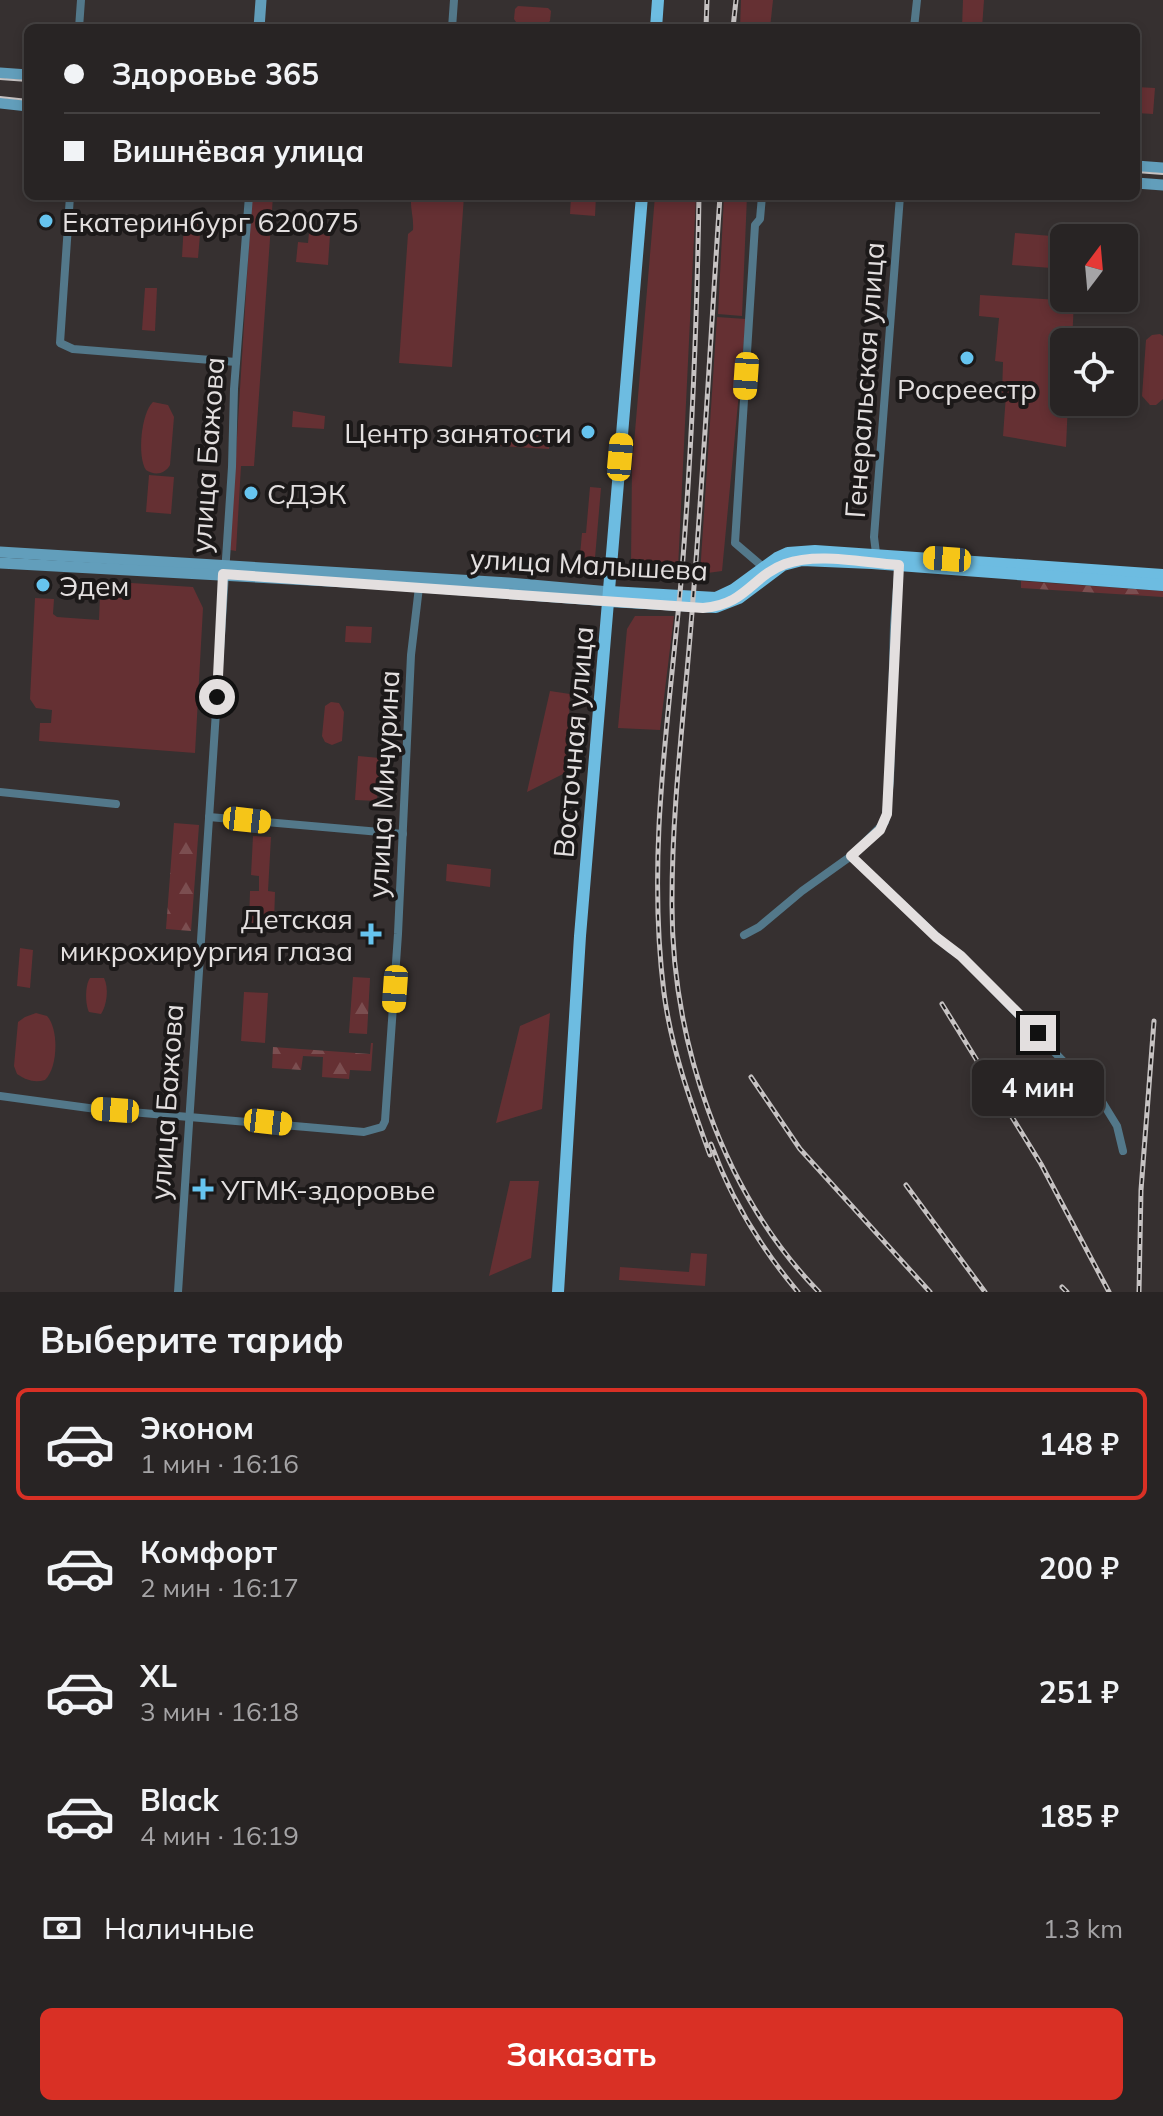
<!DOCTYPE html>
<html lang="ru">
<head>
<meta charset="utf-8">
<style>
	body { margin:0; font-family:Mulish,sans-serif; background:#343031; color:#f1f3f6; height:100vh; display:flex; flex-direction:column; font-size:30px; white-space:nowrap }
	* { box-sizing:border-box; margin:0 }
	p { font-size:26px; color:#a5a4a6 }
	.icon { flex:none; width:44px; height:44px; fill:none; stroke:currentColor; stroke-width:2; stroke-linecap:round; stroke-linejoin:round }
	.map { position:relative; height:1292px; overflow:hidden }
	.sheet { display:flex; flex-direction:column; background:#282424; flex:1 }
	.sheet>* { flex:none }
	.guide { position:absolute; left:24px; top:24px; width:1116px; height:176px; border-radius:12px; box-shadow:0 4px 12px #0003,0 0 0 2px #444141; display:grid; align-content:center; height:176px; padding:0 40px; background:#282424 }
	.needle { width:52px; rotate:16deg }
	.buttons { position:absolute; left:1050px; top:224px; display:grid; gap:16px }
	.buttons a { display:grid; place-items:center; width:88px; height:88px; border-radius:12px; background:#282424; box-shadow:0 4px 12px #0003,0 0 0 2px #444141; font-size:40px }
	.end { position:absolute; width:36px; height:36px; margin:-18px; border:10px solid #e3dfdf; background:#111; box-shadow:0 0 0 4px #111 }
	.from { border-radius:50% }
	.bubble { position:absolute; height:56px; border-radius:12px; background:#282424; box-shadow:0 4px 12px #0003,0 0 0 2px #444141; font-size:26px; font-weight:700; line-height:56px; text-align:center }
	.car { position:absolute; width:24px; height:48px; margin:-24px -12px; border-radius:10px; box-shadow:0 0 6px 2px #0007; background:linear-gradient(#f5c518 24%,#345 0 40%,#f5c518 0 76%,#345 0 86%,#f5c518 0) }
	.guide b { display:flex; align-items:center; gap:28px; height:76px; font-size:30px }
	.guide b+b { border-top:2px solid #444141 }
	.guide i { width:20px; height:20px; background:#f1f3f6 }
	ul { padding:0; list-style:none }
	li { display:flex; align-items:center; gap:24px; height:112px; margin:0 16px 12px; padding:0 24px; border:4px solid transparent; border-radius:12px }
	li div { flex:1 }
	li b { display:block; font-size:30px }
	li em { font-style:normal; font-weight:700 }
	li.on { border-color:#d93025 }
	li>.icon { width:72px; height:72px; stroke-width:1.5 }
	h2 { padding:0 40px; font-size:36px; line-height:96px }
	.pay { display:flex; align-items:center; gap:20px; height:88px; padding:0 40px; font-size:30px }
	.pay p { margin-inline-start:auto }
	.button { display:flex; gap:16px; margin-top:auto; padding:16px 40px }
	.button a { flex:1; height:92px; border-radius:12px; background:#d93025; color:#fff; font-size:32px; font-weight:700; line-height:92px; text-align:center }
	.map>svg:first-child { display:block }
	.green { fill:#653033 }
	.forest { fill:url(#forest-firs) }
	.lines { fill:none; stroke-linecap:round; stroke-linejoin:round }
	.street { stroke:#53788a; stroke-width:8 }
	.secondary { stroke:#629ebb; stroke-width:11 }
	.primary { stroke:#6dbce1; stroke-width:12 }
	.tram { stroke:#c6c2c2; stroke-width:2 }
	.rail-casing { stroke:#c6c2c2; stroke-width:5 }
	.rail { stroke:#1c1919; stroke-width:2; stroke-dasharray:6; stroke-linecap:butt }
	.route { stroke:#e3dfdf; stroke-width:10 }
	.poi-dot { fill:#66c4ef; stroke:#1c1919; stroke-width:3 }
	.labels { text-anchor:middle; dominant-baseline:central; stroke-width:8; stroke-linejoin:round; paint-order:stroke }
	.poi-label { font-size:28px; fill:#e3dfdf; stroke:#1c1919; text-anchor:start }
	.street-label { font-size:28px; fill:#e3dfdf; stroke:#1c1919 }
</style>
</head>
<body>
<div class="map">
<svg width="1163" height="1292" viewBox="0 0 1163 1292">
	<defs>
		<pattern id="forest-firs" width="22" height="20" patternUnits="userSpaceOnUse" patternTransform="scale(2)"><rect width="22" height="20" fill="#653033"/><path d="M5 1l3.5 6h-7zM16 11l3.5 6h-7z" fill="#7b4e50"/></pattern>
	</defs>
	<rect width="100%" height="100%" fill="#363030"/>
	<g class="green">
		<path d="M741 0H773L770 28H740Z"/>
		<path d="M963 0H984L982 28H962Z"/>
		<path d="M518 6 548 8 551 11 550 21 547 24 516 22 514 19 515 9Z"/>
		<path d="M1136 87 1155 88 1153 114 1136 113Z"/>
		<path d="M252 196H273L254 466H241L236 551 230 550Z"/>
		<path d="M411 196H464L452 367 399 363 408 234 413 230C414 218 410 209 411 196Z"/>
		<path d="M571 196H596L595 216 570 214Z"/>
		<path d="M655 196H696L678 569 671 571 675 578 637 574 631 566 632 467Z"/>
		<path d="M724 196H747L742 316 718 314Z"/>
		<path d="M184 222 201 223 198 258 182 257Z"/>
		<path d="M309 233 330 235 328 265 296 262 298 242 308 243Z"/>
		<path d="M1015 233 1075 238H1064V269L1012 265Z"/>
		<path d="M145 288H157L155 331 142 330Z"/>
		<path d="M980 295 1074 301 1072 342H1064V402H1068L1066 447 1003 436 1006 395H1002L1003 362 995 361 999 318 979 316Z"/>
		<path d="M717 317 746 319 722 571 700 574Z"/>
		<path d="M1160 334 1163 336V399L1156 405H1150L1142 396 1146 340 1152 335Z"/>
		<path d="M153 402 168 405 174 417 170 465C165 474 155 476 146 470 137 457 141 413 153 402Z"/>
		<path d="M293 411 325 416 324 429 292 427Z"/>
		<path d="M502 430 551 433 549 449 500 446Z"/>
		<path d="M149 475 174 477 171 514 146 512Z"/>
		<path d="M590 487 601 488 595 558 586 557 584 574 564 572 565 569H573L574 555H580L582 533H586Z"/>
		<path d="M116 582 193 587 203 608 195 753 39 741 40 723H51L52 710 36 708 30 699 35 598 54 599 53 614 57 617 99 620 100 595 115 596Z"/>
		<path d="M635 616H674L660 730 618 728 627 629Z"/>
		<path d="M346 626 372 627 371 643 345 642Z"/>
		<path d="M550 691 570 694 567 772 527 792Z"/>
		<path d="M331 702 339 703 344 712 342 741 332 745 325 742 322 736 325 706Z"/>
		<path d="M358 756 380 758 377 801 355 800Z"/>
		<path d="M253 836 271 837 268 891 275 892 274 924 249 923 250 891H259V876L251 875Z"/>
		<path d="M447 864 491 869 490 887 446 881Z"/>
		<path d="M20 948 33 950 30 988 17 986Z"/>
		<path d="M90 978H104C109 988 107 1005 101 1014L89 1012C85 1004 85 985 90 978Z"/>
		<path d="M244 992 268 993 265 1043 241 1041Z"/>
		<path d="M36 1013 47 1016C59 1029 58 1068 45 1080 34 1083 26 1080 17 1074L14 1066 18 1022 25 1017Z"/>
		<path d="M550 1013 542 1109 496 1123 520 1026Z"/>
		<path d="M510 1181H539L531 1258 489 1276Z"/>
		<path d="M691 1253 707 1254 705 1286 619 1280 620 1267 689 1272Z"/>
	</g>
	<g class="forest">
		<path d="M1021 581 1163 591V597L1021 588Z"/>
		<path d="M174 823 199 825 191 931 166 929Z"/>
		<path d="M353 977 370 978 367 1034 349 1033Z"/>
		<path d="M371 1043H373L371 1071 350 1070 349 1079 322 1077 323 1057 303 1056 301 1070 272 1068 273 1047 370 1054Z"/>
	</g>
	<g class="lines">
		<g class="street">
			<path d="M79 28 81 0"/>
			<path d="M452 28 454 0"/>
			<path d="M914 28 917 0"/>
			<path d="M70 196 60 343 73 349 236 362"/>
			<path d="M762 196 760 219 755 225 735 543 763 567"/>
			<path d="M879 557 876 553 874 537 900 196"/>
			<path d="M0 792 116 804"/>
			<path d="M209 817 403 834"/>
			<path d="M851 856 950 949 961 956 1101 1100 1117 1126 1123 1151"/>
			<path d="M744 935 759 927 802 891 851 856 885 822 890 781 894 625 899 562"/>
			<path d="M0 1096 96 1109 364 1132 382 1127 385 1121 398 934 411 655 419 587"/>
			<path d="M178 1292 232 467 234 389 249 196"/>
		</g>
		<g class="secondary">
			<path d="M259 28 261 0"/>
			<path d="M0 73 28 75"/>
			<path d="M0 103 28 106"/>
			<path d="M1136 166 1163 168"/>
			<path d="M1136 183 1163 185"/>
			<path d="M0 552 509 583 610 592"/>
			<path d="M0 563 383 584 609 601"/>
		</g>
		<g class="primary">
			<path d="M656 28 658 0"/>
			<path d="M610 592 716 598 733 590 777 558 788 553 815 551 1163 575"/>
			<path d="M609 601 716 607 739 598 783 565 802 560 872 563 1163 585"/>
			<path d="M558 1292 580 936 642 196"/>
		</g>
		<g class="tram">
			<path d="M0 79 28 81"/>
			<path d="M0 97 28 100"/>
			<path d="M1136 172 1163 174"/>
		</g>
		<g class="rail-casing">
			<g id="rail">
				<path d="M706 28 707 0"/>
				<path d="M733 28 736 0"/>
				<path d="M699 196C697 321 692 446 682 571 670 711 646 852 664 993 671 1048 691 1103 710 1155"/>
				<path d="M720 196C711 330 704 465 693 599 686 699 672 800 672 900 671 1039 721 1192 819 1292"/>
				<path d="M942 1004 1041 1164 1109 1292"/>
				<path d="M751 1077 800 1149 930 1292"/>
				<path d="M711 1144C731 1199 760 1247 798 1292"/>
				<path d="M906 1185 985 1292"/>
				<path d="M1062 1287 1067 1292"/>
				<path d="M1139 1292 1141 1190 1154 1021"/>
			</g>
		</g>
		<use href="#rail" class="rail"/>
	</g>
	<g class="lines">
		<path class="route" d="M217 697 223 574 703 608C746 605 752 576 785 564 819 552 863 563 899 565L887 814 880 830 851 856 936 937 961 956 1038 1033"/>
	</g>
	<g class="poi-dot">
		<circle cx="46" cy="221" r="8"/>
		<circle cx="967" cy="358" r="8"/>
		<circle cx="588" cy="432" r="8"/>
		<circle cx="251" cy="493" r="8"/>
		<circle cx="43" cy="585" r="8"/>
		<path d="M367 922h8v8h8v8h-8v8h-8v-8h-8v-8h8z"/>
		<path d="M199 1177h8v8h8v8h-8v8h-8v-8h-8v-8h8z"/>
	</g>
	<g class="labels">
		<g class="poi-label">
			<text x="62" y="221">Екатеринбург 620075</text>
			<text x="967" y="388" text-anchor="middle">Росреестр</text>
			<text x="572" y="432" text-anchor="end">Центр занятости</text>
			<text x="267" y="493">СДЭК</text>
			<text x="59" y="585">Эдем</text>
			<text x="353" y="918" text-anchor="end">Детская<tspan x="353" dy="32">микрохирургия глаза</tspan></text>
			<text x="221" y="1189">УГМК-здоровье</text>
		</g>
		<g class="street-label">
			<text transform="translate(864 380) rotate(-86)">Генеральская улица</text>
			<text transform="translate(207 455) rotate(-86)">улица Бажова</text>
			<text transform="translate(589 564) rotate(3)">улица Малышева</text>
			<text transform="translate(573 742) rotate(-85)">Восточная улица</text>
			<text transform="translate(383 784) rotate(-87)">улица Мичурина</text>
			<text transform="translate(166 1102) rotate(-86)">улица Бажова</text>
		</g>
	</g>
</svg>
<div class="buttons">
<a><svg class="needle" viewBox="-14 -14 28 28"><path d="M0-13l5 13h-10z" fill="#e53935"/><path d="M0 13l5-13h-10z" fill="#a5a4a6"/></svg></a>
<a><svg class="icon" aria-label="locate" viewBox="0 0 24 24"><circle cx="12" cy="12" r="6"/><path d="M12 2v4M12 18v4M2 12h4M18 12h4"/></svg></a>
</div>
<i class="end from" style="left:217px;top:697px"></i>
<i class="end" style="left:1038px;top:1033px"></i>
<div class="bubble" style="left:972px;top:1060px;width:132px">4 мин</div>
<i class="car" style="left:746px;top:376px;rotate:184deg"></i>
<i class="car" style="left:620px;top:457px;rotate:5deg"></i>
<i class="car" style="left:947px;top:559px;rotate:274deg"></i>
<i class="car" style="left:247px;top:820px;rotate:96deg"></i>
<i class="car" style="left:395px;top:989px;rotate:184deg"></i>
<i class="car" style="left:115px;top:1110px;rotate:274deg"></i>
<i class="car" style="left:268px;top:1122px;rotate:96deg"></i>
<div class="guide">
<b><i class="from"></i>Здоровье 365</b>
<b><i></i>Вишнёвая улица</b>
</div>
</div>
<section class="sheet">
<h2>Выберите тариф</h2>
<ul>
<li class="on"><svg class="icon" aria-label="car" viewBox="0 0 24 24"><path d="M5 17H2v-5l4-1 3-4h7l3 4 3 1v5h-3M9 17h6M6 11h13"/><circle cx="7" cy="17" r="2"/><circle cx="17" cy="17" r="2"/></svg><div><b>Эконом</b><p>1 мин · 16:16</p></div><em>148 ₽</em></li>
<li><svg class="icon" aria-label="car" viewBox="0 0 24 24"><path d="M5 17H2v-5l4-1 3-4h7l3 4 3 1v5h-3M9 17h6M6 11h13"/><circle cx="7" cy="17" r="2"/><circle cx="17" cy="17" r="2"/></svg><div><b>Комфорт</b><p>2 мин · 16:17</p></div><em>200 ₽</em></li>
<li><svg class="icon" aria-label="car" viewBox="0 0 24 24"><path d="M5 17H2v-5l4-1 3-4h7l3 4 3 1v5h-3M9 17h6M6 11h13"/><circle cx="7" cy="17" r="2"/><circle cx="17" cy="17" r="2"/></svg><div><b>XL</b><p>3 мин · 16:18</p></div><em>251 ₽</em></li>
<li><svg class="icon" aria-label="car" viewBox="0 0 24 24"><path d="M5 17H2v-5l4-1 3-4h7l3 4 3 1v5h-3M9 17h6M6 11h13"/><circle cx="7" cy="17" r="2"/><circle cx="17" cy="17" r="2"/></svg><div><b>Black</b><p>4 мин · 16:19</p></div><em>185 ₽</em></li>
</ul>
<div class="pay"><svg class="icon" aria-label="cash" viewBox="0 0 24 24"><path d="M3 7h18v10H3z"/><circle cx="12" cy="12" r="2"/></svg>Наличные<p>1.3 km</p></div>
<div class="button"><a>Заказать</a></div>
</section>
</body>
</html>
